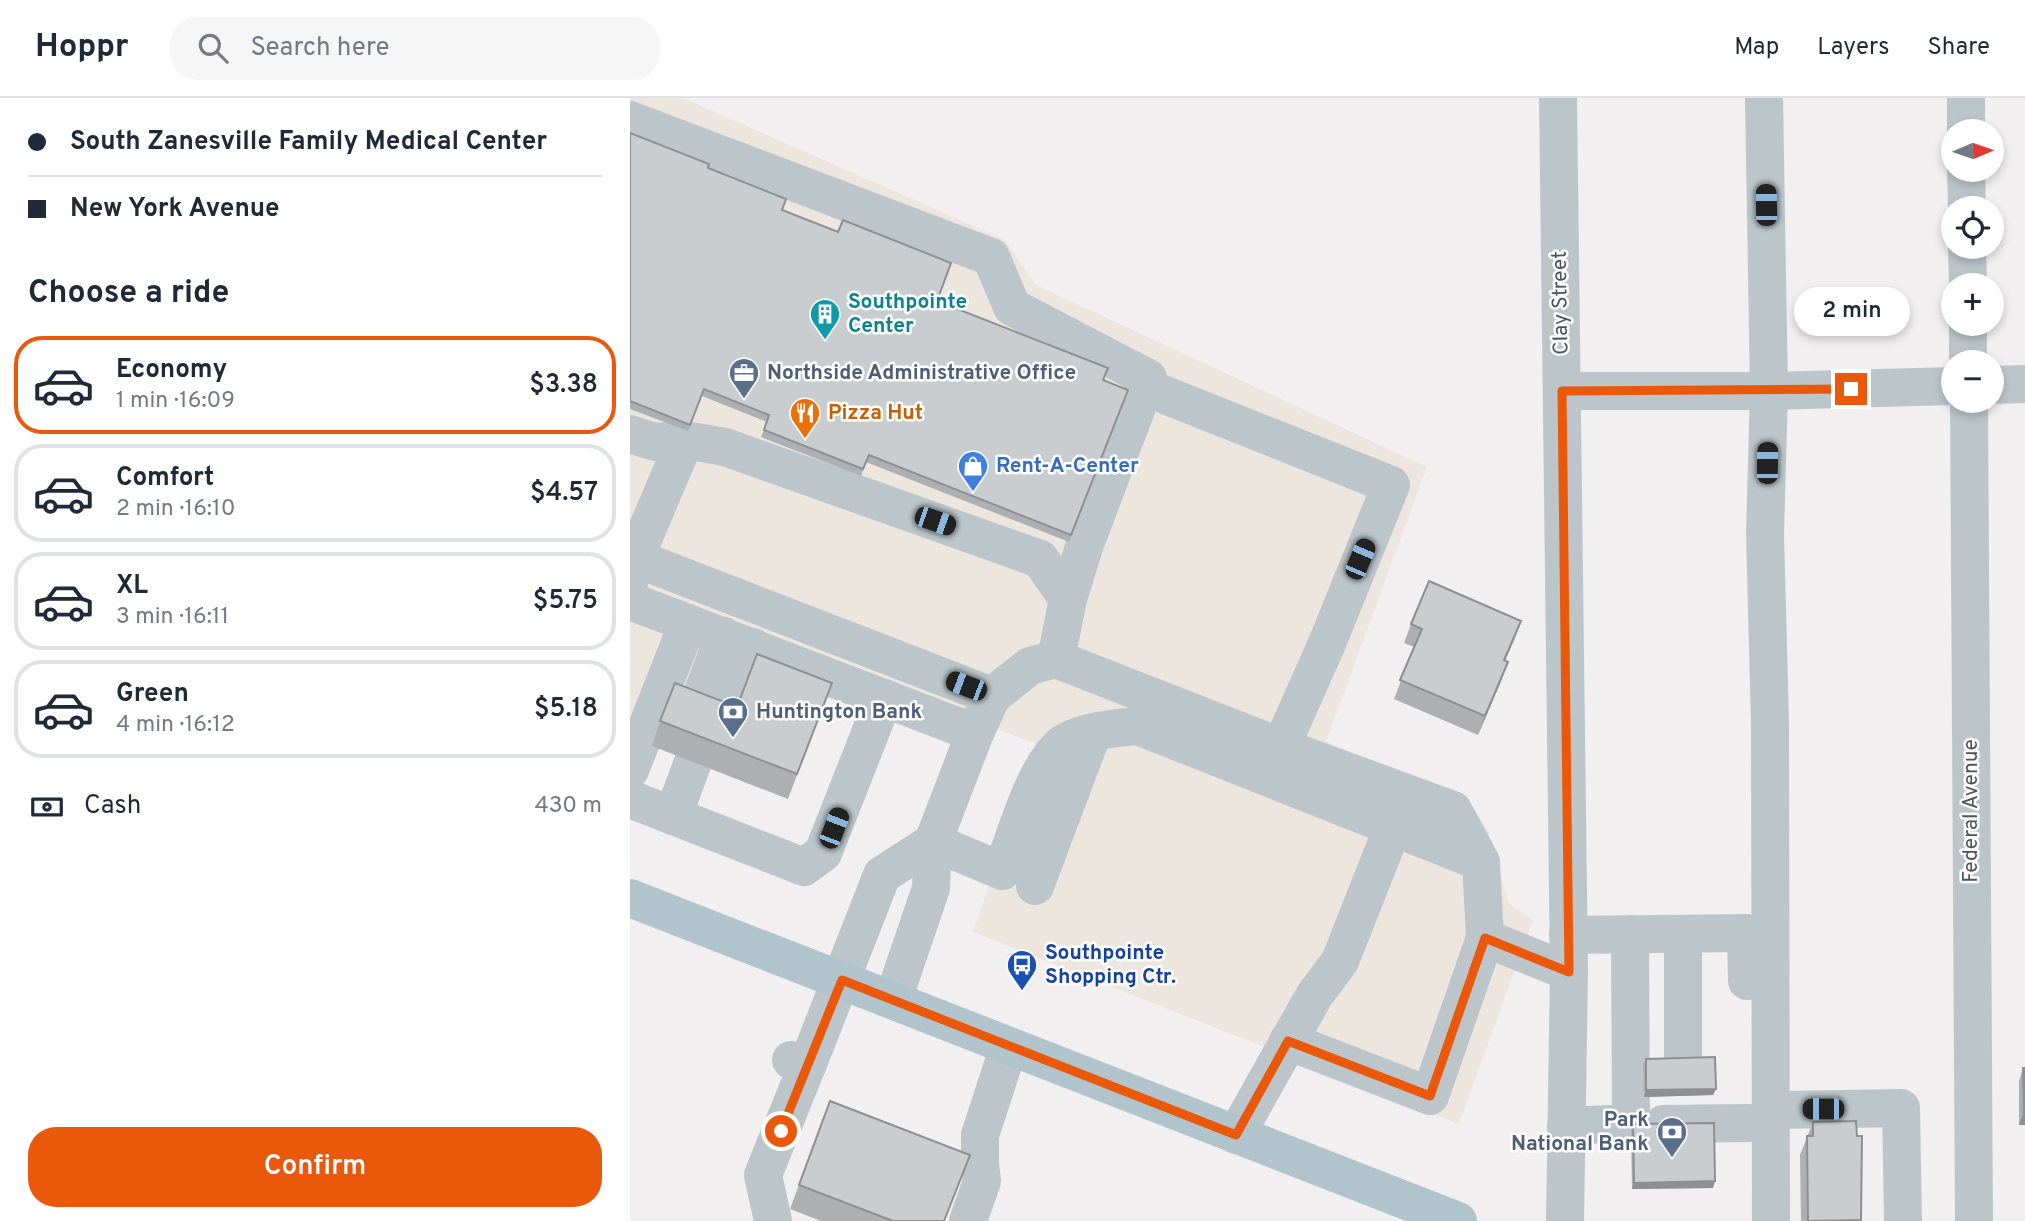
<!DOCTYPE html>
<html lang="en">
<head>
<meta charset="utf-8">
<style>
	body { margin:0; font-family:Overpass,sans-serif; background:#f6f6f7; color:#1f2937; height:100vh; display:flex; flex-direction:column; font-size:26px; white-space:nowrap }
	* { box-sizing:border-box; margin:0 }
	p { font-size:23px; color:#747a83 }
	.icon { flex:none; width:38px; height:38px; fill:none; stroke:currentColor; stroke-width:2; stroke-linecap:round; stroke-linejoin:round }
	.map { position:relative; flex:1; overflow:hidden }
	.sheet { display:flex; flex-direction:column; background:#fff; width:630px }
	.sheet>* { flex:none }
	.banner { display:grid; align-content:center; height:154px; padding:0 28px; background:#fff }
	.needle { width:46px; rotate:88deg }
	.buttons { position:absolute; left:1311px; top:21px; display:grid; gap:14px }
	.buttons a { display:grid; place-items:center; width:63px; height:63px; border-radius:50%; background:#fff; box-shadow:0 4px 10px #0003; font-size:35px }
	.end { position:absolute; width:32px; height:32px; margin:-16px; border:9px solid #ea580c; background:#fff; box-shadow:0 0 0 4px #fff }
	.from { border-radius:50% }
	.bubble { position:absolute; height:49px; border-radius:24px; background:#fff; box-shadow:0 4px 10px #0003; font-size:23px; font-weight:600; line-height:49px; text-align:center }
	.car { position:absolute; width:21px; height:42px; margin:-21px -10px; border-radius:9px; box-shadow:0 0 5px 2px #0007; background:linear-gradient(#222 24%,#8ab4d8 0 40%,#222 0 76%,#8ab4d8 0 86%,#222 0) }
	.banner b { display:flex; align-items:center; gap:24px; height:66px; font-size:26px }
	.banner b+b { border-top:2px solid #e0e1e3 }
	.banner i { width:18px; height:18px; background:#1f2937 }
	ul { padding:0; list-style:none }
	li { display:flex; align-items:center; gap:21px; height:98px; margin:0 14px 10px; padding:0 14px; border:4px solid #e0e1e3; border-radius:28px }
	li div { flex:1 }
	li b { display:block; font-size:26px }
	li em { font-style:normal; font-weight:600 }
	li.on { border-color:#ea580c }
	li>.icon { width:63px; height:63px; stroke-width:1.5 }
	h2 { padding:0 28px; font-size:32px; line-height:84px }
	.pay { display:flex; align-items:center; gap:18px; height:77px; padding:0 28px; font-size:26px }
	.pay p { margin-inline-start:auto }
	.action { display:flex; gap:14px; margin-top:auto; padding:14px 28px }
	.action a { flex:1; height:80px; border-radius:28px; background:#ea580c; color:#fff; font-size:28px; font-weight:600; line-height:80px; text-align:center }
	header { display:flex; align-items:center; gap:42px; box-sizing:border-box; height:98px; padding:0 35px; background:#fff; border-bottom:2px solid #e0e1e3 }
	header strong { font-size:33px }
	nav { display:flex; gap:38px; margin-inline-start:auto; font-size:24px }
	.search { width:490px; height:63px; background:#f6f6f7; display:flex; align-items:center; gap:18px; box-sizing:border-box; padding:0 24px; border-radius:28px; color:#747a83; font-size:26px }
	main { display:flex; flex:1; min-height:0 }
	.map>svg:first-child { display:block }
	.commercial { fill:#ece6de }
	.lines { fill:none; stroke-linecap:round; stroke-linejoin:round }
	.minor { stroke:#bcc6ca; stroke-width:38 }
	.major { stroke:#b1c4cb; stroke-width:38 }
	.wall { fill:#adb0b3 }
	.shaded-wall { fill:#8d9092 }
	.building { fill:#c9cdd0; stroke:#8d9092; stroke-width:2 }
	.route { stroke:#ea580c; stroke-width:9 }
	.labels { text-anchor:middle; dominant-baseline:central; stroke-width:5; stroke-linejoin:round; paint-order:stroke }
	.culture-label { font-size:21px; font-weight:bold; fill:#0d838f; stroke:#fff; text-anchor:start }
	.street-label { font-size:21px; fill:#49565a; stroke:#fff }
	.service-label { font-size:21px; font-weight:bold; fill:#4e5e75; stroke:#fff; text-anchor:start }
	.food-label { font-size:21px; font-weight:bold; fill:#c56008; stroke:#fff; text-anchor:start }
	.shop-label { font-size:21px; font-weight:bold; fill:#366cbe; stroke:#fff; text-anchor:start }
	.transit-label { font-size:21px; font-weight:bold; fill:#164399; stroke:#fff; text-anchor:start }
</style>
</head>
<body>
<header>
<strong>Hoppr</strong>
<div class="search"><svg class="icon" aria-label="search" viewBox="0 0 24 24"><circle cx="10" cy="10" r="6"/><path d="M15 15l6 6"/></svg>Search here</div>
<nav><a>Map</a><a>Layers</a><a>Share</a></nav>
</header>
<main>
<section class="sheet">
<div class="banner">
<b><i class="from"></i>South Zanesville Family Medical Center</b>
<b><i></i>New York Avenue</b>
</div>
<h2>Choose a ride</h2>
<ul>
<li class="on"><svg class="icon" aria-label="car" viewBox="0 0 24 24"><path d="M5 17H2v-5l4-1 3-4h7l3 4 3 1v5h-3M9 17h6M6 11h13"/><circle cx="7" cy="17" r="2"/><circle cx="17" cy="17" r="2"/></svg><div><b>Economy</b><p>1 min · 16:09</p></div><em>$3.38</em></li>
<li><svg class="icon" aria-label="car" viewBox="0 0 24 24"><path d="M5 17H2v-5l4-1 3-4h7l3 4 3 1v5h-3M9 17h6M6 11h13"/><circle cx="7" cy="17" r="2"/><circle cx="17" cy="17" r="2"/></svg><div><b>Comfort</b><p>2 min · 16:10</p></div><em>$4.57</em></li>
<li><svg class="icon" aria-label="car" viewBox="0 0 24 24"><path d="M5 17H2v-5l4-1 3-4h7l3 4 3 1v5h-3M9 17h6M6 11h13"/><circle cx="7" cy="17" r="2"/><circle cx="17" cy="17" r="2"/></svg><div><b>XL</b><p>3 min · 16:11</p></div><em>$5.75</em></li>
<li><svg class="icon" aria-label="car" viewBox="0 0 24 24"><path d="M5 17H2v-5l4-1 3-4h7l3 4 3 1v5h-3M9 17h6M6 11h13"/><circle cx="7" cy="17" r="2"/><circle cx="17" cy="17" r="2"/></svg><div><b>Green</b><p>4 min · 16:12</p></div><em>$5.18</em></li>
</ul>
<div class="pay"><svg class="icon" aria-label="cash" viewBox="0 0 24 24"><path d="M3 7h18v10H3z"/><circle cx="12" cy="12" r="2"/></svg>Cash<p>430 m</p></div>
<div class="action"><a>Confirm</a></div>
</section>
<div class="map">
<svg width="1395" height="1123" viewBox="0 0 1395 1123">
	<rect width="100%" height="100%" fill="#f1efef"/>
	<path class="commercial" d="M0 0H53L375 142 406 187 797 369 696 644 840 707 857 729 879 806 903 822 829 1026 343 834 408 647 56 508 0 645Z"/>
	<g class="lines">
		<g class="minor">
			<path d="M928 0 939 874 935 1123"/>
			<path d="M1134 0 1139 293 1135 436 1140 625 1141 1123"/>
			<path d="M1336 0V33"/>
			<path d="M0 22 361 159 382 209 518 280 455 446 438 501"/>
			<path d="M1336 72 1337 110"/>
			<path d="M1337 149 1338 187"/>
			<path d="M1338 226V264"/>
			<path d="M1362 287 1395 286"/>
			<path d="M515 289 761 387 698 543 651 649"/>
			<path d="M932 293H1139L1323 288"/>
			<path d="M1339 303 1344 1123"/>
			<path d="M0 336 25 344 55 342 95 349 410 461 438 501 426 561"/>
			<path d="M5 460 362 598"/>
			<path d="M0 481 5 460 55 342"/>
			<path d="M0 503 345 635"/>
			<path d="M63 620 94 538"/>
			<path d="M92 632 123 549"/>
			<path d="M0 672 58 525"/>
			<path d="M0 701 174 769 193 755 254 600"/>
			<path d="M43 718 63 664"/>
			<path d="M851 764 508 628C488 629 446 634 431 647 403 672 386 737 372 773L303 744 345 635 362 598 400 568 426 561 651 649 823 712 851 764 855 840 939 874"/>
			<path d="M405 788 463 634"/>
			<path d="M1053 836V966"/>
			<path d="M938 837 1116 835 1117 883"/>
			<path d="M658 943 800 998 855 840"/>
			<path d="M161 962 177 968 252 777 303 744 301 790 263 902"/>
			<path d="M1140 1012 1271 1010 1273 1123"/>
			<path d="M1033 1026 1118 1025"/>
			<path d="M936 1028 1001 1025 1000 836"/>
			<path d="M606 1037 684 898 710 863 763 729"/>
			<path d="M143 1123 133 1077 177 968"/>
			<path d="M338 1123 352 1083 350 1066V1037L379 948"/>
		</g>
		<path class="major" d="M0 800 828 1123"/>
	</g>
	<g class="wall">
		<path d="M0 35 78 70 307 203 473 282 498 292 439 444 236 364 231 378 131 339 137 324 72 298 58 333 0 311Z"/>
		<path d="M891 523 875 562 878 564 871 583 848 637 764 601 784 549 774 545 781 526Z"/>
		<path d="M202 585 158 701 22 648 30 623 107 609Z"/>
		<path d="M1016 961 1086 991 1083 997 1014 999 1013 967Z"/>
		<path d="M1393 970H1395V1027H1389V983Z"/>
		<path d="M200 1003 315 1123H191L160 1111Z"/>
		<path d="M1183 1024 1231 1123H1171L1170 1057Z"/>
		<path d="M1003 1026 1083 1090 1002 1091 1001 1032Z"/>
	</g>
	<g class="shaded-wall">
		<path d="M891 523 884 542 867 581 874 562Z"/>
		<path d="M878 564 871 583 848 637 855 618Z"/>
		<path d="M1086 991 1083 997 1014 999 1016 992Z"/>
		<path d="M1394 1014H1395V1027H1389Z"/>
		<path d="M1085 1083 1083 1090 1002 1091 1004 1085Z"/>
	</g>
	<g class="building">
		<path d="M0 35 79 66 78 70 156 101 152 112 208 134 213 122 321 165 307 203 478 270 473 282 498 292 441 437 239 357 233 371 134 332 139 317 74 291 60 327 0 303Z"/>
		<path d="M799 483 891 523 874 562 878 564 855 618 770 582 792 531 781 526Z"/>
		<path d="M127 556 202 585 167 676 30 623 45 585 107 609Z"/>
		<path d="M1085 959 1086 991 1016 992V961Z"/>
		<path d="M1393 970H1395V1014H1394Z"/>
		<path d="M200 1003 340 1057 314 1123H263L169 1087Z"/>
		<path d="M1226 1023 1227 1038H1232L1231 1122 1178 1123 1177 1038H1183V1024Z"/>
		<path d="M1084 1025 1085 1083 1004 1085 1003 1026Z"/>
	</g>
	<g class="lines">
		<path class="route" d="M151 1033 212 882 606 1037 658 943 800 998 855 840 939 874 932 293 1221 291"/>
	</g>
	<defs>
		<g id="building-pin" transform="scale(1.575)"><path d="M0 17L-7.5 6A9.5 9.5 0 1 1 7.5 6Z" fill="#0f9aa8" stroke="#fff"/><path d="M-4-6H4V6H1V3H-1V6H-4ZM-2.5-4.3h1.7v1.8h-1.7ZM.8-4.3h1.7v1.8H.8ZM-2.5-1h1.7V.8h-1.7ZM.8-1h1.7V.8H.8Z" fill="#fff"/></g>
		<g id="office-pin" transform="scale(1.575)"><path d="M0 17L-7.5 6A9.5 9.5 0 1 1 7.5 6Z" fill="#5c6f8a" stroke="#fff"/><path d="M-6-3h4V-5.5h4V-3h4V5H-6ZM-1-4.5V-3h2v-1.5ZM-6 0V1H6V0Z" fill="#fff"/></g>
		<g id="restaurant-pin" transform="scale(1.575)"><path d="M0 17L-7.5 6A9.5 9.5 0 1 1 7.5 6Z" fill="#e8710a" stroke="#fff"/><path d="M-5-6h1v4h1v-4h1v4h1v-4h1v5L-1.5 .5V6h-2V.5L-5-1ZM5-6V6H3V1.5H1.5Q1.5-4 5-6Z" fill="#fff"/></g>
		<g id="shop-pin" transform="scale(1.575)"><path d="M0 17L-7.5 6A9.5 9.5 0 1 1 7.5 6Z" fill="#3f7fe0" stroke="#fff"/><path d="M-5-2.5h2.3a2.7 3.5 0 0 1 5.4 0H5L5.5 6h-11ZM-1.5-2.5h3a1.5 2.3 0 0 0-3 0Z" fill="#fff"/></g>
		<g id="bank-pin" transform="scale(1.575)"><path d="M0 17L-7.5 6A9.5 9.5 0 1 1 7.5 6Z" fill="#5c6f8a" stroke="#fff"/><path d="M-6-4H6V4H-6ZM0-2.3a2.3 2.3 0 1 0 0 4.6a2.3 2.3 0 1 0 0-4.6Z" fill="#fff"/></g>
		<g id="bus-pin" transform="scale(1.575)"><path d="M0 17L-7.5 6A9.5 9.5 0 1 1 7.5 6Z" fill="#1a4fb4" stroke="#fff"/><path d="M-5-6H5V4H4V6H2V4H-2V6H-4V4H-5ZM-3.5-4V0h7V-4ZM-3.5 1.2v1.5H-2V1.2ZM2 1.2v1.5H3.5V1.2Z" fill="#fff"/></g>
	</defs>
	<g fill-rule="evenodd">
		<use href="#building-pin" x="195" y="216"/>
		<use href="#office-pin" x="114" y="275"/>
		<use href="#restaurant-pin" x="175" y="315"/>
		<use href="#shop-pin" x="343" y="368"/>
		<use href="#bank-pin" x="103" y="614"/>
		<use href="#bus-pin" x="392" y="867"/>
		<use href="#bank-pin" x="1042" y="1034"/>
	</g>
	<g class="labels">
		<g class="culture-label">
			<text x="218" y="204">Southpointe<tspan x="218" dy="24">Center</tspan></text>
		</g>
		<g class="street-label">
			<text transform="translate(931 205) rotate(-91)">Clay Street</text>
			<text transform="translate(1341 713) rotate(-90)">Federal Avenue</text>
		</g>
		<g class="service-label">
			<text x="137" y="275">Northside Administrative Office</text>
			<text x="126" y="614">Huntington Bank</text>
			<text x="1019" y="1022" text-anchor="end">Park<tspan x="1019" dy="24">National Bank</tspan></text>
		</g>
		<g class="food-label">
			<text x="198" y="315">Pizza Hut</text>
		</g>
		<g class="shop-label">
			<text x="366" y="368">Rent-A-Center</text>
		</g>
		<g class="transit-label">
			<text x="415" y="855">Southpointe<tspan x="415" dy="24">Shopping Ctr.</tspan></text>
		</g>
	</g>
</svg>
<div class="buttons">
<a><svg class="needle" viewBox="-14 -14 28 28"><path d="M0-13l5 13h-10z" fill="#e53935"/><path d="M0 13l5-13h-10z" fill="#747a83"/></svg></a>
<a><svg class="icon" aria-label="locate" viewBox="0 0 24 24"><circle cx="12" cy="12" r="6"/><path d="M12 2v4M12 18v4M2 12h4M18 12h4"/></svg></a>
<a>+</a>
<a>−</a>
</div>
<i class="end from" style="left:151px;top:1033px"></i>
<i class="end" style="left:1221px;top:291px"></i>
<div class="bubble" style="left:1164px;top:189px;width:116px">2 min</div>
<i class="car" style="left:1136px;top:107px;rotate:359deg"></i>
<i class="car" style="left:1137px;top:365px;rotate:1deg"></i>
<i class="car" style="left:305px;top:423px;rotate:109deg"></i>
<i class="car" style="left:730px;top:461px;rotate:23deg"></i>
<i class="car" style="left:336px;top:588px;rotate:291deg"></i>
<i class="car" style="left:204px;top:730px;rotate:21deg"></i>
<i class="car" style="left:1193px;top:1011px;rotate:270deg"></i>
</div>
</main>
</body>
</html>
